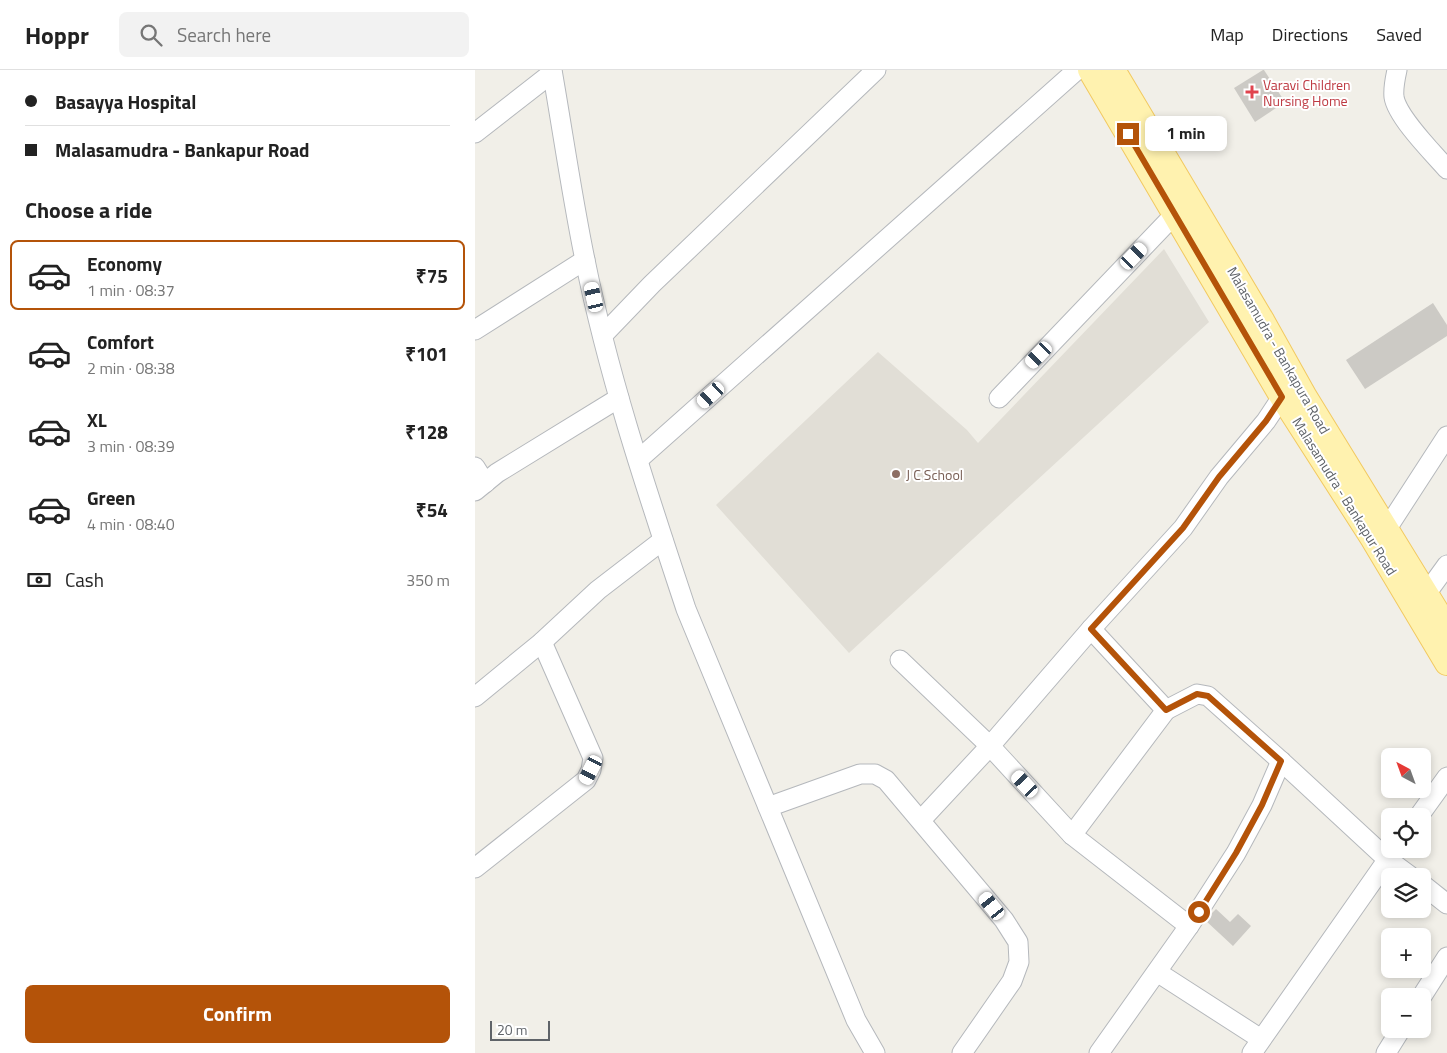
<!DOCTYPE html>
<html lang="en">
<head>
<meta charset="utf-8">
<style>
	body { margin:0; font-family:"Titillium Web",sans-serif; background:#f2f2f2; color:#222; height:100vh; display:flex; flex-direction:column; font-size:19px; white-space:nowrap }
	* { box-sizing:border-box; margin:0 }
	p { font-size:16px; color:#767676 }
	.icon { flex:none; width:28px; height:28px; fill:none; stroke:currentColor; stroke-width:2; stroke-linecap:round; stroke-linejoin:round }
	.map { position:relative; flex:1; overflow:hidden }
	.side { display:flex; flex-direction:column; background:#fff; width:475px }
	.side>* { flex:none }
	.banner { display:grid; align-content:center; height:110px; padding:0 25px; background:#fff }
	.needle { width:32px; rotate:319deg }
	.tools { position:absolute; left:906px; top:678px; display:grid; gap:10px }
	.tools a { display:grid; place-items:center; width:50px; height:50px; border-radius:8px; background:#fff; box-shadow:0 2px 8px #0003; font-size:25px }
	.scale { position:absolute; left:15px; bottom:12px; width:60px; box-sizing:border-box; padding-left:5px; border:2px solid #5f6368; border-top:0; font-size:14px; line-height:18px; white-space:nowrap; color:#5f6368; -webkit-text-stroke:4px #fff; paint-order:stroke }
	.end { position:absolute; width:22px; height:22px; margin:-11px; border:6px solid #b45309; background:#fff; box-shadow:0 0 0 2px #fff }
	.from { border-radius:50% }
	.bubble { position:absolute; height:35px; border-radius:8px; background:#fff; box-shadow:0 2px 8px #0003; font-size:16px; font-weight:700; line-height:35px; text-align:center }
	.car { position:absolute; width:15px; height:30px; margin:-15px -8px; border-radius:6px; box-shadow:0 0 4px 1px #0007; background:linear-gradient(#fff 24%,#345 0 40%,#fff 0 76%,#345 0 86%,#fff 0) }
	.banner b { display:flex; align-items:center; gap:18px; height:48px; font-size:19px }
	.banner b+b { border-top:1px solid #e0e0e0 }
	.banner i { width:12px; height:12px; background:#222 }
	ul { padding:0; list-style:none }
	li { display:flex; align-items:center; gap:15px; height:70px; margin:0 10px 8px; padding:0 15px; border:2px solid transparent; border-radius:8px }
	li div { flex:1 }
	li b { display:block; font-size:19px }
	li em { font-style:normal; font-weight:700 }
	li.on { border-color:#b45309 }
	li>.icon { width:45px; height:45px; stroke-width:1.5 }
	h2 { padding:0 25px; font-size:22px; line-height:60px }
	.pay { display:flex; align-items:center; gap:12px; height:55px; padding:0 25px; font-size:19px }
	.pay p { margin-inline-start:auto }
	.cta { display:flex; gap:10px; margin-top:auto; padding:10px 25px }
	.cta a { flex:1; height:58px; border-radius:8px; background:#b45309; color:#fff; font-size:20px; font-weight:700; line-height:58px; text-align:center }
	header { display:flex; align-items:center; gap:30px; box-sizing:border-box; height:70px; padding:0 25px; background:#fff; border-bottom:1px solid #e0e0e0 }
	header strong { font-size:24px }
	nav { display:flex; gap:28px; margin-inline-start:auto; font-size:18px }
	.search { width:350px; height:45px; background:#f2f2f2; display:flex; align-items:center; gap:12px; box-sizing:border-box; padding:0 18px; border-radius:8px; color:#767676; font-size:19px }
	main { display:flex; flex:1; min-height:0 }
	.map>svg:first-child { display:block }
	.education { fill:#e1ded6 }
	.building { fill:#cccac5 }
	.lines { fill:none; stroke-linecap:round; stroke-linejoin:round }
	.minor-casing { stroke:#b5b8bc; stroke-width:21 }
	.major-casing { stroke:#f2c960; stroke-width:26 }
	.minor { stroke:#fff; stroke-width:19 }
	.major { stroke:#fff2af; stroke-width:24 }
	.route { stroke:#b45309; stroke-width:6 }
	.health-dot { fill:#e0444e; stroke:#fff; stroke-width:2 }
	.education-dot { fill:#8d6e63; stroke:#fff; stroke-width:2 }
	.labels { text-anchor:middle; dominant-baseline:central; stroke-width:4; stroke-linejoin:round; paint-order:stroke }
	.health-label { font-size:14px; fill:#be3a42; stroke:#fff; text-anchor:start }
	.street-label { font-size:14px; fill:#5f6368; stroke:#fff }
	.education-label { font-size:14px; fill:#785e54; stroke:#fff; text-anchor:start }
</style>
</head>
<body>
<header>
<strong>Hoppr</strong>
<div class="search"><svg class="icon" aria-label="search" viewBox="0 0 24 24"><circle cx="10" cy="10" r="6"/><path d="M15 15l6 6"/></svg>Search here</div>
<nav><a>Map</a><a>Directions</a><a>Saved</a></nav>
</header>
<main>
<section class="side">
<div class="banner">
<b><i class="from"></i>Basayya Hospital</b>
<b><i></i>Malasamudra - Bankapur Road</b>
</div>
<h2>Choose a ride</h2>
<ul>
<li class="on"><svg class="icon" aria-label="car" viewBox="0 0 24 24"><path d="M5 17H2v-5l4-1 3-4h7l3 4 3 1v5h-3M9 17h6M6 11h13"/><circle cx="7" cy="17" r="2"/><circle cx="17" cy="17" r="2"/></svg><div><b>Economy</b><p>1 min · 08:37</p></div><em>₹75</em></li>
<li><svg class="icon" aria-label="car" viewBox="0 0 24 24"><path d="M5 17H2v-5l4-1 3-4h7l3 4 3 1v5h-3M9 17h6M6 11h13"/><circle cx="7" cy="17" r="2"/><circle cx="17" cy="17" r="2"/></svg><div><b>Comfort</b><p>2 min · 08:38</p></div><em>₹101</em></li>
<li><svg class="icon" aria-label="car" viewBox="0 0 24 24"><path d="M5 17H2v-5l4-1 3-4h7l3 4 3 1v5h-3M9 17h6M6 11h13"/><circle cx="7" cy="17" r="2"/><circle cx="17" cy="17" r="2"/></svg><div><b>XL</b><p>3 min · 08:39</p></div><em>₹128</em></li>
<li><svg class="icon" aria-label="car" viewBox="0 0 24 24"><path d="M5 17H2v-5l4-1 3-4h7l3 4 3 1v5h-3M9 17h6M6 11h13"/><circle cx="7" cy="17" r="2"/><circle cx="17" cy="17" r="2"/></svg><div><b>Green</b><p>4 min · 08:40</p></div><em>₹54</em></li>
</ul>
<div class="pay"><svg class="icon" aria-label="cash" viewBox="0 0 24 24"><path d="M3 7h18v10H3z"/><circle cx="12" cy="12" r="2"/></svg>Cash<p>350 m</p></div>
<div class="cta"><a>Confirm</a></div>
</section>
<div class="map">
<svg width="972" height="983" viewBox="0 0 972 983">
	<rect width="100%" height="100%" fill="#f1efe8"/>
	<path class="education" d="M689 179 734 252 374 583 241 435 403 282 492 360 503 373Z"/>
	<g class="building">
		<path d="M788 0H789L810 32 780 52 759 18Z"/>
		<path d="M958 233 972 255V266L890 319 871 290Z"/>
		<path d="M741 839 755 852 763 844 776 856 758 876 730 850Z"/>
	</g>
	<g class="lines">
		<g class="minor-casing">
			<g id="minor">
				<path d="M77 0C88 63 97 127 110 190 134 309 173 424 211 539L381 950 400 983"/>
				<path d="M922 0C920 9 918 18 919 27 922 47 958 83 972 99"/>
				<path d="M0 63 77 3"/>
				<path d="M0 260 110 190"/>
				<path d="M128 265 177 214 401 0"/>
				<path d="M524 328 700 144"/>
				<path d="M163 390 602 0"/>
				<path d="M0 397 10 413"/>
				<path d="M0 421 22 403 144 328"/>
				<path d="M911 460 972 366"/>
				<path d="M951 524 972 495"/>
				<path d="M425 590 515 676 597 765 714 856"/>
				<path d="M0 627 67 572 123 520 188 470"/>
				<path d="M691 640 722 624 733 626 806 691 912 789 935 806"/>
				<path d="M293 737 385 704H400L411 710 529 850 543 872 544 892 537 911 487 983"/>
				<path d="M944 746 972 707"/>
				<path d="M446 750 515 676 616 559 708 458 744 407 791 351 807 327"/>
				<path d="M597 765 691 640 616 559"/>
				<path d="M0 798 111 710 116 700 118 688 67 572"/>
				<path d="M948 815 972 834"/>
				<path d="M682 902 786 969"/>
				<path d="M947 926 972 887"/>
				<path d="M624 983 714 856 761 783 787 735 806 691"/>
				<path d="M777 983 920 779"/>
				<path d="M911 983 926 959"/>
			</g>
		</g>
		<g class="major-casing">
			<g id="major">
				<path d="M615 0 807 327 898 469 972 593"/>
				<path d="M638 0 788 252 830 327 972 558"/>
			</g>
		</g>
		<use href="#minor" class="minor"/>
		<use href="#major" class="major"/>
	</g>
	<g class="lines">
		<path class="route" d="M653 64 807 327 791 351 744 407 708 458 616 559 691 640 722 624 733 626 806 691 787 735 761 783 724 842"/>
	</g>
	<path class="health-dot" d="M774.5 14.5h5v5h5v5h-5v5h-5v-5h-5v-5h5z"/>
	<circle class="education-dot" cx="421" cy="404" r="5"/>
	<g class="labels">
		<g class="health-label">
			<text x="788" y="14">Varavi Children<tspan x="788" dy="16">Nursing Home</tspan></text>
		</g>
		<g class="street-label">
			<text transform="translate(804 280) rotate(60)">Malasamudra - Bankapura Road</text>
			<text transform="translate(870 426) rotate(58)">Malasamudra - Bankapur Road</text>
		</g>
		<g class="education-label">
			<text x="431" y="404">J C School</text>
		</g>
	</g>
</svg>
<div class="tools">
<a><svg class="needle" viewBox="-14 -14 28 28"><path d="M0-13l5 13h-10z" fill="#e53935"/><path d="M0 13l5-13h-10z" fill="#767676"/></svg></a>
<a><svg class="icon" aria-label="locate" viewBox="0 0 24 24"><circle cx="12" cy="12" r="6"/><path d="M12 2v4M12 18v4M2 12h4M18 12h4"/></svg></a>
<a><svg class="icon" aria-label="layers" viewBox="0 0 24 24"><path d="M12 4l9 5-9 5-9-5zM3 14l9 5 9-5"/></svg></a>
<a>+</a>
<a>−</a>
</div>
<div class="scale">20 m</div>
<i class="end from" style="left:724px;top:842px"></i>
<i class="end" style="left:653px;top:64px"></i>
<div class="bubble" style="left:670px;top:46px;width:82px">1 min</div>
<i class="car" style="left:659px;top:186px;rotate:44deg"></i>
<i class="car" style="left:119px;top:227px;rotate:347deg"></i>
<i class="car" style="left:564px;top:285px;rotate:224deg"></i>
<i class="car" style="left:236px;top:325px;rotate:228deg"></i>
<i class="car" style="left:116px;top:700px;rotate:207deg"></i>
<i class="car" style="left:550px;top:714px;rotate:317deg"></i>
<i class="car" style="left:517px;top:836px;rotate:321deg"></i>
</div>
</main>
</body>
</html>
